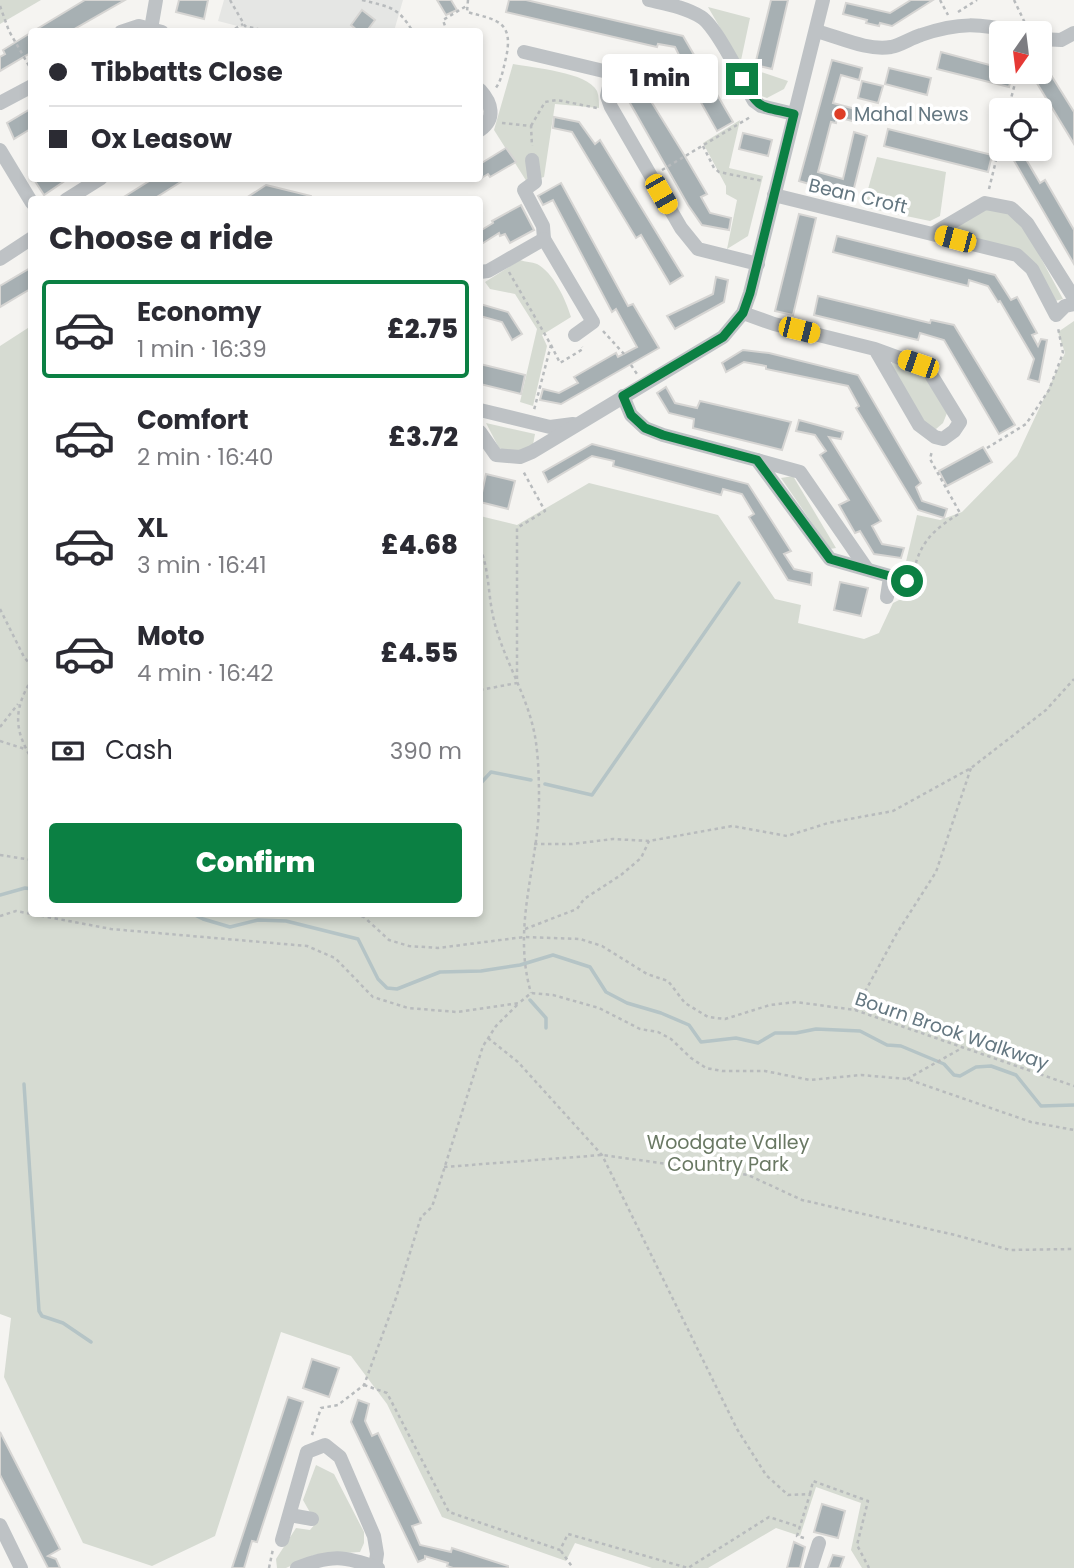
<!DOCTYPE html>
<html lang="en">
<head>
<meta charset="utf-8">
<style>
	body { margin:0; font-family:Poppins,sans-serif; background:#f2f2f3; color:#2b2b33; height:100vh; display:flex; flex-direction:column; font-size:26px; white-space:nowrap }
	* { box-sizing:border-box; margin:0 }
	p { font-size:23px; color:#7c7c81 }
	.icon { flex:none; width:38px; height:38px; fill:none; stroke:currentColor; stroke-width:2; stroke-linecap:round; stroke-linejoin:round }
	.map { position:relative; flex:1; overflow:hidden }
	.drawer { position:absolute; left:28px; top:196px; width:455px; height:721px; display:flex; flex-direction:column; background:#fff; border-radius:7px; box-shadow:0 4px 10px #0003 }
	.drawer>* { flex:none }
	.banner { position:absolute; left:28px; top:28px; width:455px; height:154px; border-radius:7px; box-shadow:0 4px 10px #0003; display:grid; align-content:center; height:154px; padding:0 21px; background:#fff }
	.needle { width:46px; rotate:194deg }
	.buttons { position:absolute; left:989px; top:21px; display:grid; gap:14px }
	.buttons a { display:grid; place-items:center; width:63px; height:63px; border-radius:7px; background:#fff; box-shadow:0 4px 10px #0003; font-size:35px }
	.end { position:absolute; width:32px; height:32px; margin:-16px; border:9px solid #0b8043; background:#fff; box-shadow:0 0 0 4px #fff }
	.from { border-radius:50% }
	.bubble { position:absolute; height:49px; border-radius:7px; background:#fff; box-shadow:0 4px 10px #0003; font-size:23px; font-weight:800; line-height:49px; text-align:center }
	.car { position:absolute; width:21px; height:42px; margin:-21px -10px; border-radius:9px; box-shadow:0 0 5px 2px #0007; background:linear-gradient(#f5c518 24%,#345 0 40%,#f5c518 0 76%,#345 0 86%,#f5c518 0) }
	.banner b { display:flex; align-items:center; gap:24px; height:66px; font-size:26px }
	.banner b+b { border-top:2px solid #e1e1e2 }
	.banner i { width:18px; height:18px; background:#2b2b33 }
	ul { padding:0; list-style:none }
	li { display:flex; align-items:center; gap:21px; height:98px; margin:0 14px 10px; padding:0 7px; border:4px solid transparent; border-radius:7px }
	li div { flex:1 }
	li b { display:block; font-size:26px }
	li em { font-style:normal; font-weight:800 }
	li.selected { border-color:#0b8043 }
	li>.icon { width:63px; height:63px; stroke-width:1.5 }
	h2 { padding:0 21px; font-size:32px; line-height:84px }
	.pay { display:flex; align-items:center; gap:18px; height:77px; padding:0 21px; font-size:26px }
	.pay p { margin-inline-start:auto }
	.button { display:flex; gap:14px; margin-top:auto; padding:14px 21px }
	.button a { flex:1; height:80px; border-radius:7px; background:#0b8043; color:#fff; font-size:28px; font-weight:800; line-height:80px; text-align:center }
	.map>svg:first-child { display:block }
	.built { fill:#e5e6e4 }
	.green { fill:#d6dbd2 }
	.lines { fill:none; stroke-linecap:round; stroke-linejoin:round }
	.stream { stroke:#b5c4c6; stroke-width:3.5 }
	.building { fill:#a7b0b3; stroke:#d6d5d3; stroke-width:2 }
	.path { stroke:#b8bbbd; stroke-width:2.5; stroke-dasharray:3.5 3.5; stroke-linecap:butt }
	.minor { stroke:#bec2c5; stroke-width:14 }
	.route { stroke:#0b8043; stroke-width:9 }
	.poi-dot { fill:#de3e27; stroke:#fff; stroke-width:2.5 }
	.labels { text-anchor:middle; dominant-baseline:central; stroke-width:7; stroke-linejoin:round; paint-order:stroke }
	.poi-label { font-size:19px; fill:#647781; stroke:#fff; text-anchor:start }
	.street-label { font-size:19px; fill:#647781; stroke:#fff }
	.park-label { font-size:19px; fill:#697863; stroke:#fff }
</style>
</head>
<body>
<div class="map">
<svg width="1074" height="1568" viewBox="0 0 1074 1568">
	<rect width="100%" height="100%" fill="#f5f4f1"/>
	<path class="built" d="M224 0H403L394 31 261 32 218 21Z"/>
	<g class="green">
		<path d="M0 0H41L0 24Z"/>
		<path d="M708 7 750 18 740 65 788 81 784 89 767 98 759 95Z"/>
		<path d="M513 64C534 68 587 72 597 91 599 96 599 103 599 108L555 104 544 177 527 182 494 130Z"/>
		<path d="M740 120 729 168 763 176 748 236 727 249 737 200 726 194V186L703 143Z"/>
		<path d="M877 157 946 172 940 216 930 221 863 207Z"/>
		<path d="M987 208 1009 210 1022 223 1063 299 1055 301 1034 269 944 231Z"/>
		<path d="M520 260C525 262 532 262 537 264 553 272 566 300 571 317L542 335 547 346 533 406 520 402 537 329 515 294 490 289 485 282Z"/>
		<path d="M1074 321V1568H862L851 1550 861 1503 816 1487 800 1536 776 1528 708 1568H652L575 1543 566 1561 442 1517 387 1404 351 1356 281 1332 215 1536 152 1566 83 1543 4 1377 11 1318 0 1314V346L31 326 32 914H480V516L517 525 589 483 718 515 775 599 801 605 798 623 864 639 879 633 893 603 903 598 911 584 904 570 917 515 940 520 962 512 1017 456 1065 353 1058 332Z"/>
		<path d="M893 362 922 370 947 413 943 423 936 429 928 427 889 365Z"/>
		<path d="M486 423 535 434 532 450 515 454 499 448Z"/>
		<path d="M793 476 836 548 830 549 781 478Z"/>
		<path d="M316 1465 334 1474 364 1532V1543L360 1552 314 1555 286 1568H277L276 1559 296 1528 310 1530 316 1523 303 1500Z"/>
	</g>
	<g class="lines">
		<g class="stream">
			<path d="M480 784 491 772 531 780"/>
			<path d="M545 784 592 795 739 583"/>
			<path d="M0 895 25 888 32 889"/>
			<path d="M193 914 203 919 230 927 258 920 286 921 358 939 378 979 387 988 397 989 440 972 481 971 520 965 553 955 590 967 606 992 627 1003 661 1013 689 1025 701 1042 736 1038 758 1043 775 1033H796L816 1029 860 1031 887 1045 901 1046 944 1064 954 1075 960 1076 976 1067 991 1066 1016 1075 1041 1106 1074 1105"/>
			<path d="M530 1000 546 1018V1028"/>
			<path d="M24 1084 39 1311 42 1316 63 1323 91 1342"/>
		</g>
	</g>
	<g class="building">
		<path d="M85 0H125L69 32H32Z"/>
		<path d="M179 0H208L204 19 176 12Z"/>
		<path d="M437 0H451L457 10 446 15Z"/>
		<path d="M509 0H526L683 36 733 122 717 131 681 67 684 65 675 47 658 44 657 47 506 12Z"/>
		<path d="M771 0H788L772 69 755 65Z"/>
		<path d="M911 0H933L892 26 880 23 879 26 866 23 867 20 843 14 846 3 890 13Z"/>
		<path d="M362 10 375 20 366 32H359L351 25Z"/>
		<path d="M32 32V52L0 71V57L5 54 3 50Z"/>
		<path d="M941 52 1001 68V72H1013L1009 87 937 69Z"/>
		<path d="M832 60 862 68 859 80 841 75 833 103 859 110 856 122 837 117 836 123 831 122 818 172 843 179 854 132 867 136 851 200 835 197 837 192 799 181Z"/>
		<path d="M1046 67 1074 112V144L1032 75Z"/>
		<path d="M628 68 639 70 634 87 643 101 649 98 683 153 707 194 701 197 710 213 731 218 729 230 702 225 688 205 622 89Z"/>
		<path d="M889 68 931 78 927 95 885 84Z"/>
		<path d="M862 81 883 86 878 103 858 98Z"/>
		<path d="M32 108V128L14 139 7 123Z"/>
		<path d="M554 117 579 122 595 144 600 140 683 276 670 284 641 235 636 238 572 132 553 128Z"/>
		<path d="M888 129 992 155 988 172 884 146Z"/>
		<path d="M743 133 772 140 768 156 739 149Z"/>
		<path d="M506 148 516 162 490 177 488 174 480 179V164Z"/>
		<path d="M1015 149H1020L1040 183 1045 180 1074 230V264L1009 152Z"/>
		<path d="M33 178H69L44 195Z"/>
		<path d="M154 178H187L152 200H119Z"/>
		<path d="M561 183 628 306 633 304 659 348 561 404 540 400 543 389 559 393 578 383 574 377 616 353 618 357 637 347 616 309 612 312 553 200 543 205 538 196Z"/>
		<path d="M266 185 311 196V200H243Z"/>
		<path d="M521 205 534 230 510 243 505 234 500 236 499 233 480 245V231L493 223 492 221Z"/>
		<path d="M799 214 816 218 793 315 775 311Z"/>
		<path d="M837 236 995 275 1011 300 1017 297 1037 333 1032 335 1038 346 1041 339 1047 340 1039 382 1028 379 1034 359 1000 301 998 302 988 286 969 280 968 286 833 252Z"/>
		<path d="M32 267V288L0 307V286Z"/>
		<path d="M716 277 728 280 724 302 675 329 667 316 713 294Z"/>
		<path d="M818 296 930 323 931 320 954 325 1015 425 999 434 944 340 920 333 918 340 814 315Z"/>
		<path d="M480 304 508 312 522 334 512 340 502 322 480 316Z"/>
		<path d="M743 350 769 353 858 375 921 483 916 487 922 501 947 509 944 518 918 510 856 408 859 406 848 386 766 369V366L744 362 726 372 722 363Z"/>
		<path d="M480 364 525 375 521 394 480 384Z"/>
		<path d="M666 387 675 403 697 408 700 401 791 422 782 450 693 428 694 419 669 413 657 393Z"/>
		<path d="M799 420 843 432 841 439 829 437 881 521 872 526 882 544 904 548 901 558 874 554 860 531 855 533 839 505 849 500 820 455 826 451 815 435 796 431Z"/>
		<path d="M592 444 748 484 791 551 784 554 794 569 812 573 811 585 788 580 749 517 754 514 742 494 723 489 721 495 613 466 614 461 592 456 548 482 543 472Z"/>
		<path d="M983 447 992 462 947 486 939 471Z"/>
		<path d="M486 474 515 481 508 509 480 502Z"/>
		<path d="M840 582 868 588 861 616 834 610Z"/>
		<path d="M312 1359 339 1368 329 1397 303 1388Z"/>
		<path d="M288 1397 303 1402 257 1542 252 1541 244 1568H232Z"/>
		<path d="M358 1400 369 1404 365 1421 372 1436 378 1433 421 1523 412 1526 420 1545 451 1552 452 1548 508 1566V1568H453L447 1566 448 1563 425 1556V1559L418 1562 351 1422Z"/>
		<path d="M0 1432 60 1549 48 1556 56 1559 60 1568H48L0 1475Z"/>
		<path d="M822 1504 845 1511 838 1538 814 1532Z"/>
		<path d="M794 1542 805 1547 800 1568H787Z"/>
		<path d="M833 1555 844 1557 840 1568H828Z"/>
	</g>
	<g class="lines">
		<g class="path">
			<path d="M230 0 245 26 270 32"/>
			<path d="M362 0C389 7 398 6 413 32"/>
			<path d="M468 0 467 12C497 20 514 21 506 58 503 69 502 80 495 89"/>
			<path d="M940 0 948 15"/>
			<path d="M1014 0 1025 23"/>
			<path d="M0 6 9 31 32 71"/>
			<path d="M958 12 977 0"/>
			<path d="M229 32 243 24"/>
			<path d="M447 32 443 20 468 5"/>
			<path d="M1008 110 1018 72"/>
			<path d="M502 123 531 126 532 146"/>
			<path d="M531 126 545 102 557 100 597 108"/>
			<path d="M703 146 714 168 719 172 763 181"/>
			<path d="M662 170 752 116"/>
			<path d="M989 189 1001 140"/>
			<path d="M509 272 551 345 534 410"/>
			<path d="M603 331 624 354"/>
			<path d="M551 345 560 363 583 349 582 347"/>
			<path d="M631 365 637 374"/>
			<path d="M987 448 1026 424 1049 390 1063 353 1058 328"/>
			<path d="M480 548C489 569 488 593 493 616 501 654 524 689 533 727 538 746 539 776 539 796 540 863 511 924 531 993"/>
			<path d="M914 570C921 540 935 529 960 513L930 459 932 451"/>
			<path d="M0 609 24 657 32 667"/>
			<path d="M32 679C14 708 13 729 32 759"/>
			<path d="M517 679V528L545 511 523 471"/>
			<path d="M480 690 517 683"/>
			<path d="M0 727 18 704"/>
			<path d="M0 741 25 749"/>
			<path d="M534 844H572L613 839 649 841 732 826 787 836 828 823 893 811 971 768 1046 710 1074 679"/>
			<path d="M0 855 32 860"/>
			<path d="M355 914 364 917 389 940 409 946 438 948 524 937 580 939 602 946 647 974 668 981 685 1003 708 1017 725 1019 770 1005 796 1002 855 1010 1074 1086"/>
			<path d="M0 916 16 911 111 929 307 946 335 958 373 997 408 1008 457 1012 519 1003 531 993 553 995 599 1008 640 1029 658 1032 671 1039 691 1058 706 1068 722 1071H765L810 1080 861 1075 907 1079 1031 1122 1074 1130"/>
			<path d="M525 929 577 909 584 899 621 875 641 858 649 841"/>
			<path d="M855 1010 897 933 936 872 971 768"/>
			<path d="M488 1038 518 1062 602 1155 737 1429 766 1475 788 1495 810 1494 797 1536 807 1539"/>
			<path d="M907 1079 962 1048"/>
			<path d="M444 1167 602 1155 748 1175 802 1200 955 1235 1010 1250 1074 1249"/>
			<path d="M364 1385 387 1393 449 1512 560 1550 568 1534 688 1568 769 1517 800 1527"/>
			<path d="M312 1435 321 1408 338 1405 364 1385 396 1298 421 1217 432 1207 483 1046 496 1026 519 1003"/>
			<path d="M810 1494 813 1481 868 1501 857 1545 869 1568"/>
			<path d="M561 1551 573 1568"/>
			<path d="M269 1568 273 1549"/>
		</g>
		<g class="minor">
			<path d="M649 0C666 4 685 7 701 17 717 27 743 82 754 101L761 106 794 114"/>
			<path d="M151 29 156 0"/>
			<path d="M816 31C839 37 867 51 891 47 901 45 911 38 921 35 959 22 980 23 1018 33"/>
			<path d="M121 32 139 26 162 32"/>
			<path d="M1040 39 1061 40 1074 33"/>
			<path d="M524 52 612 73 607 96 611 107 681 228 698 249 758 264"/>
			<path d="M480 90C492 103 496 119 480 130"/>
			<path d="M0 103 32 86"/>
			<path d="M0 150 32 203"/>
			<path d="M532 160 535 182 524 190 543 226 544 239"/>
			<path d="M774 195 1017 255 1032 269 1056 315 1065 306 1074 304"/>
			<path d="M66 200 101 178"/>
			<path d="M934 233 985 203 1011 208 1027 223 1074 298"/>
			<path d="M0 259 32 238"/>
			<path d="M480 272 488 271 544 239 593 322 575 335"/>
			<path d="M743 313 774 324 875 349 919 425 935 437 943 439 954 431 960 422 927 368 875 349"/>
			<path d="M623 396 631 415 645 428 663 435 757 460 830 559 907 581"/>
			<path d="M480 410 550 427 573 424"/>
			<path d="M480 432 496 455 520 457 532 452 723 337 743 313 750 293 823 0"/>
			<path d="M757 460 800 472 867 569"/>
			<path d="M887 597 890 577"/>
			<path d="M290 1515 312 1519"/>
			<path d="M0 1525 21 1568"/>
			<path d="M282 1540 307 1452 325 1445 340 1457 374 1536 377 1554 375 1567"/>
			<path d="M297 1568C332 1554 344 1556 378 1568"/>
			<path d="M811 1568 819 1543"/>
		</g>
	</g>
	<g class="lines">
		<path class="route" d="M742 79C759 111 761 106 794 114L750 293 743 313 723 337 623 396 631 415 645 428 663 435 757 460 830 559 907 581"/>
	</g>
	<circle class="poi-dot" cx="840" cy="114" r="7"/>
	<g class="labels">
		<g class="poi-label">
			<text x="854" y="114">Mahal News</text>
		</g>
		<g class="street-label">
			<text transform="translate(858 196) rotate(13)">Bean Croft</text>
			<text transform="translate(952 1031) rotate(19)">Bourn Brook Walkway</text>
		</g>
		<g class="park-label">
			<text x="728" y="1142">Woodgate Valley<tspan x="728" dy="22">Country Park</tspan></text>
		</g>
	</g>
</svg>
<div class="buttons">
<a><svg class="needle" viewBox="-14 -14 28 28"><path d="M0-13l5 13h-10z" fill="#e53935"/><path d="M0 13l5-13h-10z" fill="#7c7c81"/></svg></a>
<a><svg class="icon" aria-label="locate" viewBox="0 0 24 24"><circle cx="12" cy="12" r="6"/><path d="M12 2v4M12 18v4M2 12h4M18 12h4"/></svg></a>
</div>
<i class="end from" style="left:907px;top:581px"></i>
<i class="end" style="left:742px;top:79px"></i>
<div class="bubble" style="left:602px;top:54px;width:116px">1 min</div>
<i class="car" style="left:661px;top:194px;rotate:150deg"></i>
<i class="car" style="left:955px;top:239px;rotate:285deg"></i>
<i class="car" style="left:799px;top:330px;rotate:104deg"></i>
<i class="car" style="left:918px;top:364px;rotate:289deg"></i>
<div class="banner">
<b><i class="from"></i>Tibbatts Close</b>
<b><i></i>Ox Leasow</b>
</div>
<section class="drawer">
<h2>Choose a ride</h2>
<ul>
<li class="selected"><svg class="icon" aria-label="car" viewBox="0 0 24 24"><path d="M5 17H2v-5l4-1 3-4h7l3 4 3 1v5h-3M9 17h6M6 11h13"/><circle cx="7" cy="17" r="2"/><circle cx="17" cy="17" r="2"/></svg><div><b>Economy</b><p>1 min · 16:39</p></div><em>£2.75</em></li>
<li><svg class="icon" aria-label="car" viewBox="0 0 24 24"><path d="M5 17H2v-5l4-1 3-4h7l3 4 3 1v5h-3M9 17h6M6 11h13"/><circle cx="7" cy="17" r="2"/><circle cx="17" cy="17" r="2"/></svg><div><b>Comfort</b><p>2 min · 16:40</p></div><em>£3.72</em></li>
<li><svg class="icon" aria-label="car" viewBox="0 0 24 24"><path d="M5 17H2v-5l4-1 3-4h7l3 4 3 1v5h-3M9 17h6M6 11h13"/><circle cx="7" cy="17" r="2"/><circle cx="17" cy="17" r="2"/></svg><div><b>XL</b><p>3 min · 16:41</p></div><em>£4.68</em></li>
<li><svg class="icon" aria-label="car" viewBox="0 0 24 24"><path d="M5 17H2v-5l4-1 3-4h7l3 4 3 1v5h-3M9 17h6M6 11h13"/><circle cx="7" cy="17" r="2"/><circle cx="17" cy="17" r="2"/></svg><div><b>Moto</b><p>4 min · 16:42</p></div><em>£4.55</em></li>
</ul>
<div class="pay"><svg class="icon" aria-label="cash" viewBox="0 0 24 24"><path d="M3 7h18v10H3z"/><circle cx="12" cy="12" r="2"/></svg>Cash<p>390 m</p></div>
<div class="button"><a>Confirm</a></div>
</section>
</div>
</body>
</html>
